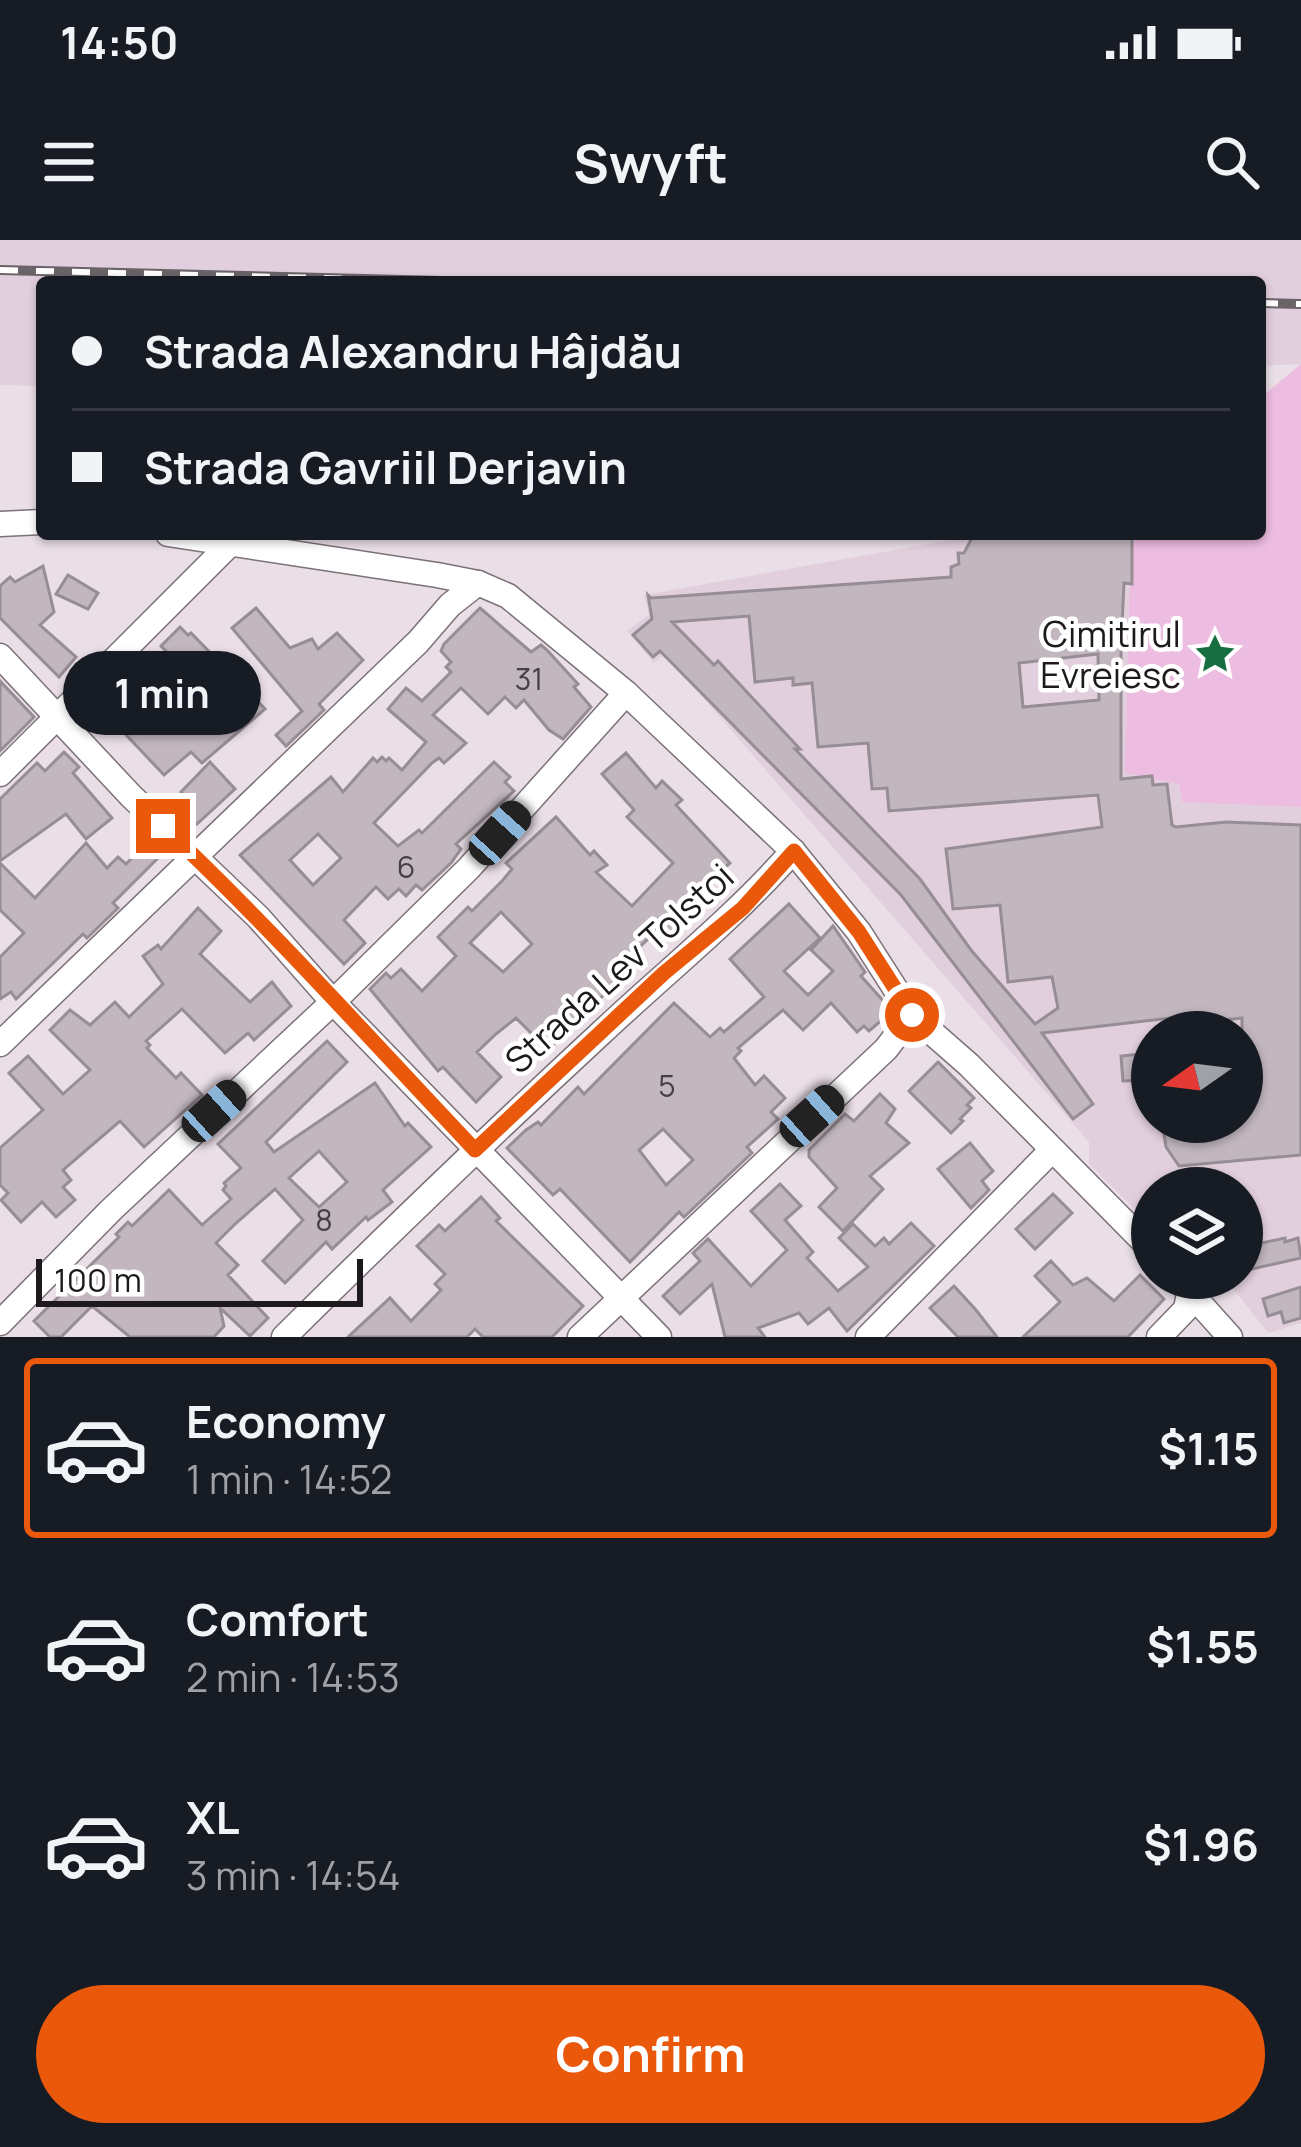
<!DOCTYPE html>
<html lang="en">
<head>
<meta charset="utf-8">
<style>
	body { margin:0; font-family:Manrope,sans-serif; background:#242831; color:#f1f3f6; height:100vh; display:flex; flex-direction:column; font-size:45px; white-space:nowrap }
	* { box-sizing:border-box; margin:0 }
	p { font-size:39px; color:#9ea1a6 }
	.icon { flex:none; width:66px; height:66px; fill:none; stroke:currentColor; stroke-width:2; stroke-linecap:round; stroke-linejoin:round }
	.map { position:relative; height:1097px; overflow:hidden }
	.panel { display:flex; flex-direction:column; background:#171b24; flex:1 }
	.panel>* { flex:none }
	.top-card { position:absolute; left:36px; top:36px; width:1230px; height:264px; border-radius:12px; box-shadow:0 3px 9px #0004; display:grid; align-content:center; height:264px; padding:0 36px; background:#171b24 }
	.needle { width:78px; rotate:256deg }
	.tools { position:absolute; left:1131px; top:771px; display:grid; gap:24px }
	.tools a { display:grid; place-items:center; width:132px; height:132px; border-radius:50%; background:#171b24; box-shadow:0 3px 9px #0004; font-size:60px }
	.scale { position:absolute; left:36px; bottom:30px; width:327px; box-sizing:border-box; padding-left:12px; border:6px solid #1d191c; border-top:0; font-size:33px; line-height:42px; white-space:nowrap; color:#1d191c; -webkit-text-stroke:9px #fff; paint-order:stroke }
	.end { position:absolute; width:54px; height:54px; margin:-27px; border:15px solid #ea580c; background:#fff; box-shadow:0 0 0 6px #fff }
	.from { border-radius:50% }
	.bubble { position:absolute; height:84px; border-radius:42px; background:#171b24; box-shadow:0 3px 9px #0004; font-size:39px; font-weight:700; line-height:84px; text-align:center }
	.car { position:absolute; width:36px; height:72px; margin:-36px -18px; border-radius:15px; box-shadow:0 0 9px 3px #0007; background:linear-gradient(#222 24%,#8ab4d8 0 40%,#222 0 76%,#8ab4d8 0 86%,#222 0) }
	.top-card b { display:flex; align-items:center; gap:42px; height:114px; font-size:45px }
	.top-card b+b { border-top:3px solid #363941 }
	.top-card i { width:30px; height:30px; background:#f1f3f6 }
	ul { padding:21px 0 0; list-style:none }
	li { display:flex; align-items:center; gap:36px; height:180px; margin:0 24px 18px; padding:0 12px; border:6px solid transparent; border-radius:12px }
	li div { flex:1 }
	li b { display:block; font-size:45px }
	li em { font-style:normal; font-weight:700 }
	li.active { border-color:#ea580c }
	li>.icon { width:108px; height:108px; stroke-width:1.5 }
	.primary-button { display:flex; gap:24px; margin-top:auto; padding:24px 36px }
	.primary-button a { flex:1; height:138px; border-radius:72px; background:#ea580c; color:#fff; font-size:48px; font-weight:700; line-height:138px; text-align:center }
	.status { display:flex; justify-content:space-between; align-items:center; height:84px; padding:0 60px; background:#171b24; direction:ltr }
	.status svg { height:33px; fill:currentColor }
	header { display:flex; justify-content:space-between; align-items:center; height:156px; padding:0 36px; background:#171b24; font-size:54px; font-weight:700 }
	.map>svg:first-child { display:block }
	.built { fill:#e2cfdd; fill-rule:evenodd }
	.green { fill:#edbce1 }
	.building { fill:#c2b6bf; stroke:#978d94; stroke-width:3; fill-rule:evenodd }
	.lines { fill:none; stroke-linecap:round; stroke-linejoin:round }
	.minor-casing { stroke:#7b7178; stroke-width:27 }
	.minor { stroke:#fff; stroke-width:24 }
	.rail-casing { stroke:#6a6368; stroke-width:10 }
	.rail { stroke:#fff; stroke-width:6; stroke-dasharray:18; stroke-linecap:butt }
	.route { stroke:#ea580c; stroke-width:15 }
	.labels { text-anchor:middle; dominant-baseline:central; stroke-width:9; stroke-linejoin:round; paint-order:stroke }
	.number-label { font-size:30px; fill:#464045 }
	.poi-label { font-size:36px; fill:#1d191c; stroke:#fff; text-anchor:end }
	.street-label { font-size:36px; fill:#1d191c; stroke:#fff }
</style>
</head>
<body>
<div class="status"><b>14:50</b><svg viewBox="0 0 49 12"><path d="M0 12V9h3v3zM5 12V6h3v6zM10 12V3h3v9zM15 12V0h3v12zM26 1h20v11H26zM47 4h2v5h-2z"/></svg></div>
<header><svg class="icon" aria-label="menu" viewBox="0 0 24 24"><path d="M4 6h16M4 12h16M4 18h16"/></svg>Swyft<svg class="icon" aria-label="search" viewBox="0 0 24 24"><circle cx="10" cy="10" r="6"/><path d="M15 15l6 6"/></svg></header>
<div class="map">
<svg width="1301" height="1097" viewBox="0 0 1301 1097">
	<rect width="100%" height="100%" fill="#eadee7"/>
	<g class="built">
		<path d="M0 0H1301V124L1260 126V42H42V146L0 145Z"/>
		<path d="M983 294H1131L1182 561 1301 567V1083L1268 1093 1233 1048 1222 1051 1205 1038H1242V948H1152V986L1089 924V902L665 414 654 423 627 391 649 375 644 355ZM1152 792H1242V882H1152Z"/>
	</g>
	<path class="green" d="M1301 124V567L1182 562 1179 544 1125 533 1131 294H1260V158Z"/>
	<g class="building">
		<path d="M974 294H1132V344L1124 343 1121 406V539L1152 536 1153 545 1167 544 1172 585 1176 587 1226 582 1301 585V915L1179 926 1166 907 1162 882H1242V778L1206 782 1205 774 1042 793 1093 864 1073 879 901 655 660 411 653 417 633 395 652 379 648 355 651 358 951 337V327L959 324 958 313H964ZM749 376 755 442 793 438V445L812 443 818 507 868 503 872 549 887 548 889 571 1098 555 1102 587 946 609 953 669 1000 665 1008 742 1052 737 1058 768 1035 784 971 710 920 639 795 509H800L718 421 714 425 672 382ZM1098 414 1099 460 1023 467 1019 423Z"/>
		<path d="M43 326 54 372 40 385 76 417 59 437 0 378V346L10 337 15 342Z"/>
		<path d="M68 335 98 353 88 369 56 354Z"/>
		<path d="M256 368 290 408 312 399 318 409 337 393 363 420 319 464 324 470 286 506 276 495 302 471 232 388Z"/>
		<path d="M480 368 531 412 541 405 547 410 578 444 574 447 591 467 563 499 549 490 524 460 516 468 505 457 488 474 461 448 433 475 466 503 444 523 439 518 432 523 374 583 398 606 419 590 422 593 494 522 510 537 505 542 514 551 456 604 461 609 451 623 422 650 416 645 406 656 399 649 388 659 376 647 344 680 365 703 344 724 240 615 331 537 343 552 373 518 377 522 382 517 386 521 389 518 402 530 426 502 388 469 406 448 422 461 451 432 446 427 451 422 441 411 444 404ZM318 594 341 618 313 645 290 620Z"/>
		<path d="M180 387 188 395 191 393 265 469 202 523 191 512 164 535 95 462 131 427 157 453 184 430 161 406Z"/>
		<path d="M0 441 34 477 0 511Z"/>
		<path d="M64 512 79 527 73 533 112 578 86 599 66 574 0 621V559L37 523 45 531Z"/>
		<path d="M626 513 656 548 662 541 682 560 676 565 730 623 704 645 714 657 671 696 662 686 629 717 635 724 548 810 516 778 496 794 477 812 501 837 476 862 443 827 438 831 370 749 386 733 391 738 401 729 422 751 456 716 438 697 468 667 472 671 503 640 512 629 506 623 556 577 590 615 594 611 607 625 596 632 632 666 673 623 627 577 634 570 602 534ZM501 672 532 704 503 732 470 703Z"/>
		<path d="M210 522 235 549 197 584 185 572 193 565 181 552Z"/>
		<path d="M86 603 107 628 118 617 126 624 144 606 157 619 113 663 118 668 87 698 83 694 16 759 11 752 0 759V717L24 693 0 670V623L35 658Z"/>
		<path d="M789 664 820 698 784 731 808 755 833 731 811 710 833 686 865 732 861 736 886 764 889 774 869 791 864 786 857 792 831 763 803 790 783 770 738 808 741 811 734 818 755 845 764 836 785 858 771 872 778 879 747 907 752 913 684 977 679 972 630 1022 560 949 553 955 507 908 526 890 538 882 541 885 578 847 584 854 674 763 710 797 720 788 724 792 764 757 730 719ZM663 889 693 920 666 945 639 910Z"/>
		<path d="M198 668 221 691 200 714 250 762 272 742 291 766 254 800 248 793 225 813 182 769 146 801 150 805 147 808 176 838 181 833 202 855 144 907 120 881 63 930 71 940 63 947 75 960 56 977 42 962 21 982 1 960 8 953 0 945V908L43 870 9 833 28 816 63 854 90 830 50 790 70 770 90 785 115 762 129 777 163 744 143 716 158 705 161 709Z"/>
		<path d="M327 801 347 822 266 902 274 912 375 843 405 886 408 883 431 907 383 950 392 962 368 980 366 977 332 1009 326 1002 285 1043 263 1021 303 980 275 949 235 984 216 1003 238 1025 228 1035 268 1078 250 1096 220 1068 224 1086 214 1097H130L92 1066 61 1097H50L34 1081 119 997 116 994 128 982 132 986 169 950 202 985 231 959 223 950 226 946 224 943 241 928 218 904ZM319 911 347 942 319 967 289 938Z"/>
		<path d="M1152 813V840L1123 841 1121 816Z"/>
		<path d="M938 822 974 858 967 865 971 868 960 879 963 881 951 893 909 851Z"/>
		<path d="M880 854 895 869 886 883 909 903 870 936 883 949 843 991 819 967 837 948 809 917V910L845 874 854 881Z"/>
		<path d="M970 903 993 931 982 941 989 950 971 968 938 929Z"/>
		<path d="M780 944 801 966 785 980 813 1012 807 1018 838 1051 868 1027 839 998 853 984 875 1006 884 998 889 1004 911 983 934 1006 847 1091 829 1068 808 1084 799 1073 758 1088 765 1097H725L712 1044 680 1074 663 1056 700 1021 693 1013 708 999 751 1046 787 1010 751 971Z"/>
		<path d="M1053 954 1072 973 1035 1009 1016 989Z"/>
		<path d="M481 957 500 978 496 981 583 1066 552 1097H483L475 1089 467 1097H348L390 1058 411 1081 441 1050 435 1044 445 1034 417 1006 439 985 445 991Z"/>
		<path d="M1285 998V1002L1298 998 1301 1018 1252 1029 1249 1014 1257 1004Z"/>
		<path d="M1051 1021 1073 1045 1087 1038 1114 1061 1140 1035 1164 1059 1128 1097H1023L1060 1062 1035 1036Z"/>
		<path d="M954 1046 976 1070 997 1097H958L930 1068Z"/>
		<path d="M1301 1047V1078L1284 1083 1281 1072 1268 1076 1263 1059Z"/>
	</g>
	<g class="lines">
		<g class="minor-casing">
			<g id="minor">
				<path d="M0 284 42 282"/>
				<path d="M168 294 437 335 478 343 508 356 626 453 793 611 859 692 912 775 969 825 1152 1010"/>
				<path d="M0 416 131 556 258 677 333 762 659 1097"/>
				<path d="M0 534 231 303"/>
				<path d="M0 804 418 402 450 365 478 343"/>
				<path d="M1177 1038 1230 1097"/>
				<path d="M0 1083 111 970 333 762 469 628 626 453"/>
				<path d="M284 1097C388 994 493 893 601 793 666 732 734 678 793 611"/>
				<path d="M580 1097 886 809 912 775"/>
				<path d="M868 1097 1051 911"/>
				<path d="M1159 1097 1186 1069 1189 1054"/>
			</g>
		</g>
		<use href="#minor" class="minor"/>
		<g class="rail-casing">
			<g id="rail">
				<path d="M0 30 482 42"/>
				<path d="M1260 63 1301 64"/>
			</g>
		</g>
		<use href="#rail" class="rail"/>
	</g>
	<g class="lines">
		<path class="route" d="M163 586C272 689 372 801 475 910L664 733 743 668 794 611 859 692 912 775"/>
	</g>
	<defs>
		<g id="sight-bare" transform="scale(3.24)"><path d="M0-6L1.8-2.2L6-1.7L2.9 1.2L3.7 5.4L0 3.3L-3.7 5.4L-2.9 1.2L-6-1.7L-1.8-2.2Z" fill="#166e41" stroke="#fff" stroke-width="2.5" paint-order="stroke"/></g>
	</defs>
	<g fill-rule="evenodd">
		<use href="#sight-bare" x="1215" y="414"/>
	</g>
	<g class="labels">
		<g class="number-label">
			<text x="529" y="438">31</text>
			<text x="406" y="626">6</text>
			<text x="667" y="845">5</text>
			<text x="324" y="979">8</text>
		</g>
		<g class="poi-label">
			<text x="1181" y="393">Cimitirul<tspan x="1181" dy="41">Evreiesc</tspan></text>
		</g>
		<g class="street-label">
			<text transform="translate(619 728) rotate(-42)">Strada Lev Tolstoi</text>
		</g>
	</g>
</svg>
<div class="tools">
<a><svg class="needle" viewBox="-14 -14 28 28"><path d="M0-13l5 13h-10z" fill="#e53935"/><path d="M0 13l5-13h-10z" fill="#9ea1a6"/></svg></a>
<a><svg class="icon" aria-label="layers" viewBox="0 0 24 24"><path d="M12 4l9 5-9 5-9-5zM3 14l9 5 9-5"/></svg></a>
</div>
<div class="scale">100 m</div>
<i class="end from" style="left:912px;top:775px"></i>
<i class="end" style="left:163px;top:586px"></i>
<div class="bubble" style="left:63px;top:411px;width:198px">1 min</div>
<i class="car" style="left:500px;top:593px;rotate:42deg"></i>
<i class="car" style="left:214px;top:871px;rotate:48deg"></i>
<i class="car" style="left:812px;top:876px;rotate:48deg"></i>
<div class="top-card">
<b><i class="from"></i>Strada Alexandru Hâjdău</b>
<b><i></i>Strada Gavriil Derjavin</b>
</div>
</div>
<section class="panel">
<ul>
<li class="active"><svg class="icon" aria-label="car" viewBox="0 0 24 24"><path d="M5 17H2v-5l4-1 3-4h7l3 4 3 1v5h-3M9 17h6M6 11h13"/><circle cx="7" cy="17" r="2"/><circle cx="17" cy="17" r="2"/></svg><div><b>Economy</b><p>1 min · 14:52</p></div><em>$1.15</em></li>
<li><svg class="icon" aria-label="car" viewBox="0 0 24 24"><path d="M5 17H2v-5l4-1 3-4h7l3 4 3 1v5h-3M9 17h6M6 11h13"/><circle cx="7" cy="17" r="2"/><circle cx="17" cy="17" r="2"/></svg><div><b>Comfort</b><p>2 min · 14:53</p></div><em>$1.55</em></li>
<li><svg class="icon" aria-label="car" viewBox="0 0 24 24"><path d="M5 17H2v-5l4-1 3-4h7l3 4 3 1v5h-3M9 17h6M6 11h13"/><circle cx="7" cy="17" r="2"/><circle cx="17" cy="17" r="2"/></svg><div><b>XL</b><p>3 min · 14:54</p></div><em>$1.96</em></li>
</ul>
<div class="primary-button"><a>Confirm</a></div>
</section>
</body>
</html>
